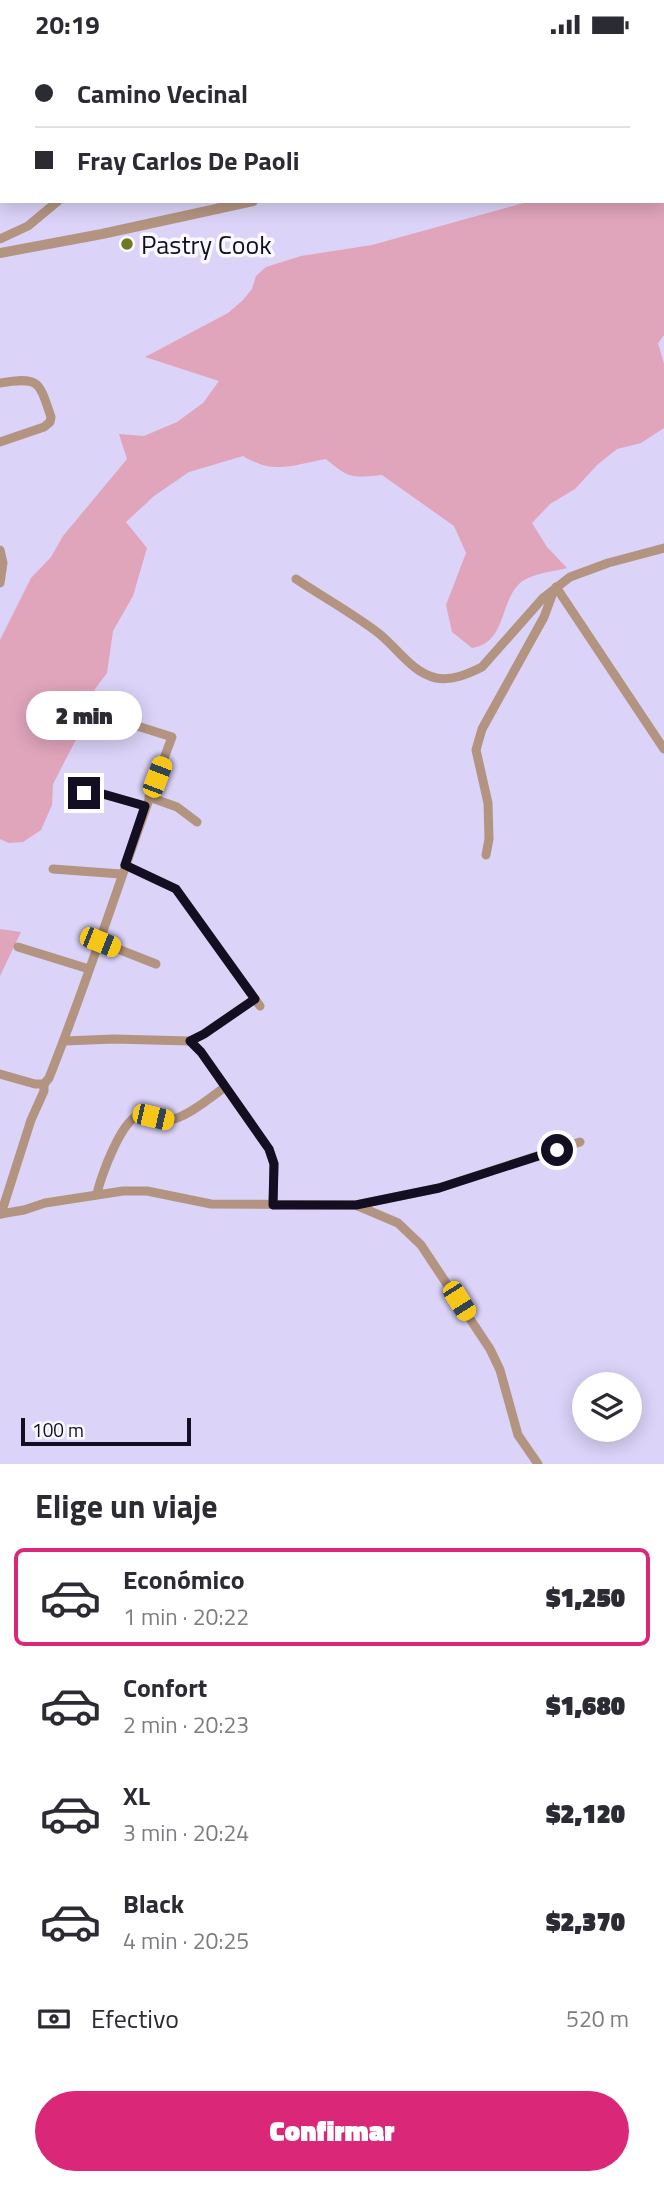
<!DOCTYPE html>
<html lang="es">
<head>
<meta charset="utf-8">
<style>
	body { margin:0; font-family:"Titillium Web",sans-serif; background:#f2f2f3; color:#2b2b33; height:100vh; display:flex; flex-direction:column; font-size:26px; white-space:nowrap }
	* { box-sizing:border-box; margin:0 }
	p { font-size:23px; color:#7c7c81 }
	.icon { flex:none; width:38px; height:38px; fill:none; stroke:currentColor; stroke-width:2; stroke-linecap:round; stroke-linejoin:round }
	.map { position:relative; height:1415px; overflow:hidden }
	.panel { display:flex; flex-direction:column; background:#fff; flex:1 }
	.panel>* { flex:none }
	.hud { position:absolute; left:0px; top:0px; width:665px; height:154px; box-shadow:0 4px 18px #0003; display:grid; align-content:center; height:154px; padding:0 35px; background:#fff }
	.controls { position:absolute; left:572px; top:1323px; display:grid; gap:14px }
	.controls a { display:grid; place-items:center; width:70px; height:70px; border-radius:50%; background:#fff; box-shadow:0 4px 18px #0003; font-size:35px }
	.scale { position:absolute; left:21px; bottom:18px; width:170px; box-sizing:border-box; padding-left:7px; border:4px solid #140e23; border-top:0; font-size:19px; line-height:24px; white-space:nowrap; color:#140e23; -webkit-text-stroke:5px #faf9ff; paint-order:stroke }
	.end { position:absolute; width:32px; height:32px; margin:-16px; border:9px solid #140e23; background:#fff; box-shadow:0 0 0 4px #fff }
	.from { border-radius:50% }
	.bubble { position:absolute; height:49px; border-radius:24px; background:#fff; box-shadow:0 4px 18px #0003; font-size:23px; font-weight:800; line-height:49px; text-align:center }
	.car { position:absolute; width:21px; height:42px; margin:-21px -10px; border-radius:9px; box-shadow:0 0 5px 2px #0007; background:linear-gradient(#f5c518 24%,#345 0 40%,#f5c518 0 76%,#345 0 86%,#f5c518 0) }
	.hud b { display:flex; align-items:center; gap:24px; height:66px; font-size:26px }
	.hud b+b { border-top:2px solid #e1e1e2 }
	.hud i { width:18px; height:18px; background:#2b2b33 }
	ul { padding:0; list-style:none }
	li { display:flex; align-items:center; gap:21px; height:98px; margin:0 14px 10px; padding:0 21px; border:4px solid transparent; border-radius:10px }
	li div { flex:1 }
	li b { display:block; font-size:26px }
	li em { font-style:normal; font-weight:800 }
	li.selected { border-color:#db2777 }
	li>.icon { width:63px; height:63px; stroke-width:1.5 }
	h2 { padding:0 35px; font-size:32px; line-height:84px }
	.pay { display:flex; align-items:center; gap:18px; height:77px; padding:0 35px; font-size:26px }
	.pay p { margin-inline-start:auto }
	.button { display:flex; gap:14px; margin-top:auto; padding:14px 35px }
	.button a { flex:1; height:80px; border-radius:42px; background:#db2777; color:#fff; font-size:28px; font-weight:800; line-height:80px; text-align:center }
	.status { display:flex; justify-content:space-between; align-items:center; height:49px; padding:0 35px; background:#fff; direction:ltr }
	.status svg { height:19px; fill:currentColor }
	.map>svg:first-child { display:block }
	.green { fill:#e0a5bb }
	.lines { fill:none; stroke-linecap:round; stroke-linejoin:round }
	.minor { stroke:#b29480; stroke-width:9 }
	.tertiary { stroke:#b29480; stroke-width:10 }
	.secondary { stroke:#9e7254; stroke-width:12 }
	.route { stroke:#140e23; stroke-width:9 }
	.poi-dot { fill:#6f7823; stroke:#faf9ff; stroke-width:2.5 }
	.labels { text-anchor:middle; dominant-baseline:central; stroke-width:7; stroke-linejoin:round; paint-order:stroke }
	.poi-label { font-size:26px; fill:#140e23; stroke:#faf9ff; text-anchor:start }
</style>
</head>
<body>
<div class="status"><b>20:19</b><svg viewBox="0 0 49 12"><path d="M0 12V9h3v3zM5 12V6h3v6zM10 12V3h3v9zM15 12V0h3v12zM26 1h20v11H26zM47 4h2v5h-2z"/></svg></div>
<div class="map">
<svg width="664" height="1415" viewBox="0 0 664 1415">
	<rect width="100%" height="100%" fill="#dbd3f8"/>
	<g class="green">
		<path d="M664 109V286L658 294 664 315V379L641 394 617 400 597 416 575 440 550 455 532 474 547 498 567 519C552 523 531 524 519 535 499 555 506 594 472 599L452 583 446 556 466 504 454 477 382 426C351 429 350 430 326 410 292 416 275 426 243 407L189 423 154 447 126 473 147 499 133 547 113 582 107 624 95 640 81 681 53 735 52 756 41 781 23 793 9 794 0 790V591L31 529 51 508 63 487 127 410 119 385 144 387 177 373 203 354 219 332 145 308 228 264 243 251 252 240 256 227 266 218 301 207 372 196 531 152H663Z"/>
		<path d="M0 880 21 883 0 927Z"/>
	</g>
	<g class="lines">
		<g class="minor">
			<path d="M8 2 10 0"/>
			<path d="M192 2 194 0"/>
			<path d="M286 2 288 0"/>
			<path d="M459 2V0"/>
			<path d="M0 9 2 8"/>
			<path d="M0 190 28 177 58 152"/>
			<path d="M0 334C40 327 39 333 51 368L50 373 44 378 0 393"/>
			<path d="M0 501 3 514 0 534"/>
			<path d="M296 530C323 548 352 564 377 583 397 598 411 623 436 629 452 632 468 625 482 618L543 549 570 528 608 514 664 499"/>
			<path d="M556 538 664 700"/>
			<path d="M84 744 103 745 145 757"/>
			<path d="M149 748 177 758 197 773"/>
			<path d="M486 806 489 790 488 754 476 701 482 680 544 568 554 541"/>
			<path d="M125 816 176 840 260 957"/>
			<path d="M53 820 121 825"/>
			<path d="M100 893 156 915"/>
			<path d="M18 898 89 920"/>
			<path d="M64 992 114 990 190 992 204 985 255 950"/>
			<path d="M190 992 201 1003 269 1100 274 1114 273 1156"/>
			<path d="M0 1025 35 1035H44L49 1029C94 916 129 801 172 688L115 670"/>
			<path d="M97 1145C100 1129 123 1066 141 1066 150 1065 159 1072 168 1071 185 1070 211 1048 225 1038"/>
			<path d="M358 1157 398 1174 421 1196 490 1300 500 1321 518 1386 538 1415"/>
			<path d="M0 1165 24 1161 45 1154 123 1142H147L211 1155 356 1156 439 1139 580 1093"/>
			<path d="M1 1165 31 1071 44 1042V1035"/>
		</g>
		<path class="tertiary" d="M0 204 102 185 253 152"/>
		<path class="secondary" d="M663 65H664"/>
	</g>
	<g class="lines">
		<path class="route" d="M84 744 103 745 145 757 125 816 176 840 255 950 204 985 190 992 201 1003 269 1100 274 1115 273 1156H356L439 1139 557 1101"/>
	</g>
	<circle class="poi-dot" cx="127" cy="195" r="7"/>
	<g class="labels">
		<g class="poi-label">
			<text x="141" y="195">Pastry Cook</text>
		</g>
	</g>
</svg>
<div class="controls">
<a><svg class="icon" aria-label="layers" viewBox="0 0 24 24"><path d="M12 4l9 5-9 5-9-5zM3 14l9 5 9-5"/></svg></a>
</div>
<div class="scale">100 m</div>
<i class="end from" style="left:557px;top:1101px"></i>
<i class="end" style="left:84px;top:744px"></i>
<div class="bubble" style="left:26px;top:642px;width:116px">2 min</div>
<i class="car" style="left:157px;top:728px;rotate:21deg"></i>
<i class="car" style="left:100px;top:893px;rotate:112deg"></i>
<i class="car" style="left:153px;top:1068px;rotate:103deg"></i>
<i class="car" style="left:459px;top:1252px;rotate:148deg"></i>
<div class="hud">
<b><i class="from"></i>Camino Vecinal</b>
<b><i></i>Fray Carlos De Paoli</b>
</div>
</div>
<section class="panel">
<h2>Elige un viaje</h2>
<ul>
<li class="selected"><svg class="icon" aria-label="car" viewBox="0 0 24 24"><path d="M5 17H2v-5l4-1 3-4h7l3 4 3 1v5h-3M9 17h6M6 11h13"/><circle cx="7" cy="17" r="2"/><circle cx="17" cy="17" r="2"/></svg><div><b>Económico</b><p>1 min · 20:22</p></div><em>$1,250</em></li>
<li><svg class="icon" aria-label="car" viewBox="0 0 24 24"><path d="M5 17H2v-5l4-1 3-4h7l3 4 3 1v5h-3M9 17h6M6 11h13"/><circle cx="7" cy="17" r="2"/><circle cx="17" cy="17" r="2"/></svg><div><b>Confort</b><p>2 min · 20:23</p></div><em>$1,680</em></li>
<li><svg class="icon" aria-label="car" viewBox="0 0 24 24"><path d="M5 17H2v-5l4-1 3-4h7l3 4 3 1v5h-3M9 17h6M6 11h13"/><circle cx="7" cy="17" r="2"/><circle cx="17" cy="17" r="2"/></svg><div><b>XL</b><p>3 min · 20:24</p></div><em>$2,120</em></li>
<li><svg class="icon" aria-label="car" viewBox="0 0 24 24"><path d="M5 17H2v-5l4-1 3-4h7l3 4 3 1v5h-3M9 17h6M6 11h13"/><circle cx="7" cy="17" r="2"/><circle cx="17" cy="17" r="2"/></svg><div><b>Black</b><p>4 min · 20:25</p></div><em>$2,370</em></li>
</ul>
<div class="pay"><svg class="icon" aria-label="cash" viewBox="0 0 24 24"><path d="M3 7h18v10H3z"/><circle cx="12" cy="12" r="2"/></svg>Efectivo<p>520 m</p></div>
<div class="button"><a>Confirmar</a></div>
</section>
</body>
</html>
